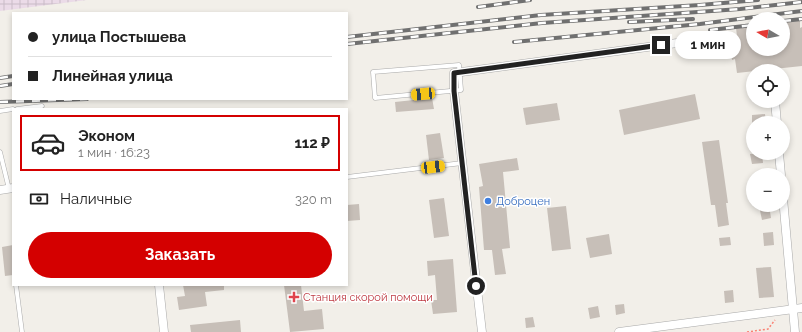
<!DOCTYPE html>
<html lang="ru">
<head>
<meta charset="utf-8">
<style>
	body { margin:0; font-family:Raleway,sans-serif; background:#f6f6f6; color:#222; height:100vh; display:flex; flex-direction:column; font-size:15px; white-space:nowrap }
	* { box-sizing:border-box; margin:0 }
	p { font-size:13px; color:#767676 }
	.icon { flex:none; width:22px; height:22px; fill:none; stroke:currentColor; stroke-width:2; stroke-linecap:round; stroke-linejoin:round }
	.map { position:relative; flex:1; overflow:hidden }
	.panel { position:absolute; left:12px; top:108px; width:336px; height:178px; display:flex; flex-direction:column; background:#fff; border-radius:0px; box-shadow:0 2px 6px #0003 }
	.panel>* { flex:none }
	.banner { position:absolute; left:12px; top:12px; width:336px; height:88px; border-radius:0px; box-shadow:0 2px 6px #0003; display:grid; align-content:center; height:88px; padding:0 16px; background:#fff }
	.needle { width:26px; rotate:280deg }
	.controls { position:absolute; left:746px; top:12px; display:grid; gap:8px }
	.controls a { display:grid; place-items:center; width:44px; height:44px; border-radius:50%; background:#fff; box-shadow:0 2px 6px #0003; font-size:20px }
	.end { position:absolute; width:18px; height:18px; margin:-9px; border:5px solid #222; background:#fff; box-shadow:0 0 0 2px #fff }
	.from { border-radius:50% }
	.bubble { position:absolute; height:28px; border-radius:14px; background:#fff; box-shadow:0 2px 6px #0003; font-size:13px; font-weight:700; line-height:28px; text-align:center }
	.car { position:absolute; width:12px; height:24px; margin:-12px -6px; border-radius:5px; box-shadow:0 0 3px 1px #0007; background:linear-gradient(#f5c518 24%,#345 0 40%,#f5c518 0 76%,#345 0 86%,#f5c518 0) }
	.banner b { display:flex; align-items:center; gap:14px; height:38px; font-size:15px }
	.banner b+b { border-top:1px solid #e0e0e0 }
	.banner i { width:10px; height:10px; background:#222 }
	ul { padding:7px 0 0; list-style:none }
	li { display:flex; align-items:center; gap:12px; height:56px; margin:0 8px 6px; padding:0 8px; border:2px solid transparent; border-radius:0px }
	li div { flex:1 }
	li b { display:block; font-size:15px }
	li em { font-style:normal; font-weight:700 }
	li.active { border-color:#d40000 }
	li>.icon { width:36px; height:36px; stroke-width:1.5 }
	.pay { display:flex; align-items:center; gap:10px; height:44px; padding:0 16px; font-size:15px }
	.pay p { margin-inline-start:auto }
	.action { display:flex; gap:8px; margin-top:auto; padding:8px 16px }
	.action a { flex:1; height:46px; border-radius:24px; background:#d40000; color:#fff; font-size:16px; font-weight:700; line-height:46px; text-align:center }
	.map>svg:first-child { display:block }
	.industrial { fill:url(#industrial-grid) }
	.building { fill:#c7bfb8 }
	.lines { fill:none; stroke-linecap:round; stroke-linejoin:round }
	.service-casing { stroke:#a9a9a9; stroke-width:5 }
	.minor-casing { stroke:#a9a9a9; stroke-width:9 }
	.path { stroke:#fa8072; stroke-width:1.5; stroke-dasharray:2 2; stroke-linecap:butt }
	.service { stroke:#fff; stroke-width:4 }
	.minor { stroke:#fff; stroke-width:8 }
	.rail-casing { stroke:#707070; stroke-width:4 }
	.rail { stroke:#fff; stroke-width:2.5; stroke-dasharray:8; stroke-linecap:butt }
	.route { stroke:#222; stroke-width:5 }
	.shop-dot { fill:#3f7fe0; stroke:#fff; stroke-width:1.5 }
	.health-dot { fill:#e0444e; stroke:#fff; stroke-width:1.5 }
	.labels { text-anchor:middle; dominant-baseline:central; stroke-width:3; stroke-linejoin:round; paint-order:stroke }
	.shop-label { font-size:11px; fill:#366cbe; stroke:#fff; text-anchor:start }
	.health-label { font-size:11px; fill:#be3a42; stroke:#fff; text-anchor:start }
</style>
</head>
<body>
<div class="map">
<svg width="802" height="332" viewBox="0 0 802 332">
	<defs>
		<pattern id="industrial-grid" width="8" height="8" patternUnits="userSpaceOnUse"><rect width="8" height="8" fill="#ebdbe8"/><path d="M0 4h8M4 0v8" fill="none" stroke="#c9bcc7"/></pattern>
	</defs>
	<rect width="100%" height="100%" fill="#f2efe9"/>
	<path class="industrial" d="M0 0H87L0 11Z"/>
	<g class="building">
		<path d="M800 20V28L802 27V66L737 73 735 59 732 60 730 39 737 36 736 28 753 26V49H783V22Z"/>
		<path d="M695 94 700 119 624 135 619 110Z"/>
		<path d="M432 98 434 109 396 112 395 102Z"/>
		<path d="M557 103 560 120 526 125 523 108Z"/>
		<path d="M765 114 766 123H752V115Z"/>
		<path d="M440 133 444 158 429 160 426 135Z"/>
		<path d="M719 140 728 203H726L729 225 718 227 715 205H711L702 142Z"/>
		<path d="M762 153 763 163 752 164 750 154Z"/>
		<path d="M517 158 519 170 503 172 510 248 502 249 506 274 495 275 492 250H484L479 187 483 186 479 164Z"/>
		<path d="M444 198 449 236 434 238 429 200Z"/>
		<path d="M359 204 360 220 347 221V205Z"/>
		<path d="M769 205 771 218 762 220 759 206Z"/>
		<path d="M566 206 571 249 552 251 547 208Z"/>
		<path d="M773 232 774 245 764 246 763 233Z"/>
		<path d="M609 234 612 254 590 258 586 238Z"/>
		<path d="M730 237 731 245 720 246 719 238Z"/>
		<path d="M13 245V275L5 276 2 247Z"/>
		<path d="M453 259 457 312 433 314 431 300H437L435 275 428 276 427 261Z"/>
		<path d="M771 267 774 297 759 298 756 268Z"/>
		<path d="M183 285H224V290L205 292 207 306 179 310 177 297 185 296Z"/>
		<path d="M284 285H301L304 311 322 309 324 329 290 332Z"/>
		<path d="M733 290 734 302 725 303 724 291Z"/>
		<path d="M624 304 625 313 616 315 615 305Z"/>
		<path d="M598 306 600 317 590 319 588 308Z"/>
		<path d="M533 317 535 327 526 328 525 318Z"/>
		<path d="M240 320 241 332H191L190 325Z"/>
	</g>
	<g class="lines">
		<g class="service-casing">
			<g id="service">
				<path d="M459 65 461 90 375 98 373 72Z"/>
				<path d="M17 109 42 106"/>
				<path d="M0 111 13 109"/>
				<path d="M0 152 9 189"/>
				<path d="M347 177 462 163"/>
				<path d="M16 285 22 332"/>
			</g>
		</g>
		<g class="minor-casing">
			<g id="minor">
				<path d="M775 101 777 123"/>
				<path d="M779 153 781 175"/>
				<path d="M0 190 13 188"/>
				<path d="M783 198 795 332"/>
				<path d="M159 285 164 332"/>
				<path d="M482 332 454 91V73L707 39"/>
				<path d="M619 332 802 308"/>
			</g>
		</g>
		<path class="path" d="M747 332 768 329 775 320"/>
		<use href="#service" class="service"/>
		<use href="#minor" class="minor"/>
		<g class="rail-casing">
			<g id="rail">
				<path d="M478 7 530 0"/>
				<path d="M783 21 802 19"/>
				<path d="M629 22 693 19"/>
				<path d="M710 30 753 25"/>
				<path d="M347 37 541 15 700 5 758 0"/>
				<path d="M514 42 700 24 802 11"/>
				<path d="M347 44 542 23 740 9 802 2"/>
				<path d="M0 78 13 76"/>
				<path d="M0 86 13 84"/>
				<path d="M0 102 87 99"/>
			</g>
		</g>
		<use href="#rail" class="rail"/>
	</g>
	<g class="lines">
		<path class="route" d="M476 286 454 91V73L661 45"/>
	</g>
	<circle class="shop-dot" cx="488" cy="201" r="4"/>
	<path class="health-dot" d="M292 291h4v4h4v4h-4v4h-4v-4h-4v-4h4z"/>
	<g class="labels">
		<g class="shop-label">
			<text x="496" y="201">Доброцен</text>
		</g>
		<g class="health-label">
			<text x="303" y="297">Станция скорой помощи</text>
		</g>
	</g>
</svg>
<div class="controls">
<a><svg class="needle" viewBox="-14 -14 28 28"><path d="M0-13l5 13h-10z" fill="#e53935"/><path d="M0 13l5-13h-10z" fill="#767676"/></svg></a>
<a><svg class="icon" aria-label="locate" viewBox="0 0 24 24"><circle cx="12" cy="12" r="6"/><path d="M12 2v4M12 18v4M2 12h4M18 12h4"/></svg></a>
<a>+</a>
<a>−</a>
</div>
<i class="end from" style="left:476px;top:286px"></i>
<i class="end" style="left:661px;top:45px"></i>
<div class="bubble" style="left:675px;top:31px;width:66px">1 мин</div>
<i class="car" style="left:423px;top:94px;rotate:265deg"></i>
<i class="car" style="left:433px;top:167px;rotate:83deg"></i>
<div class="banner">
<b><i class="from"></i>улица Постышева</b>
<b><i></i>Линейная улица</b>
</div>
<section class="panel">
<ul>
<li class="active"><svg class="icon" aria-label="car" viewBox="0 0 24 24"><path d="M5 17H2v-5l4-1 3-4h7l3 4 3 1v5h-3M9 17h6M6 11h13"/><circle cx="7" cy="17" r="2"/><circle cx="17" cy="17" r="2"/></svg><div><b>Эконом</b><p>1 мин · 16:23</p></div><em>112 ₽</em></li>
</ul>
<div class="pay"><svg class="icon" aria-label="cash" viewBox="0 0 24 24"><path d="M3 7h18v10H3z"/><circle cx="12" cy="12" r="2"/></svg>Наличные<p>320 m</p></div>
<div class="action"><a>Заказать</a></div>
</section>
</div>
</body>
</html>
